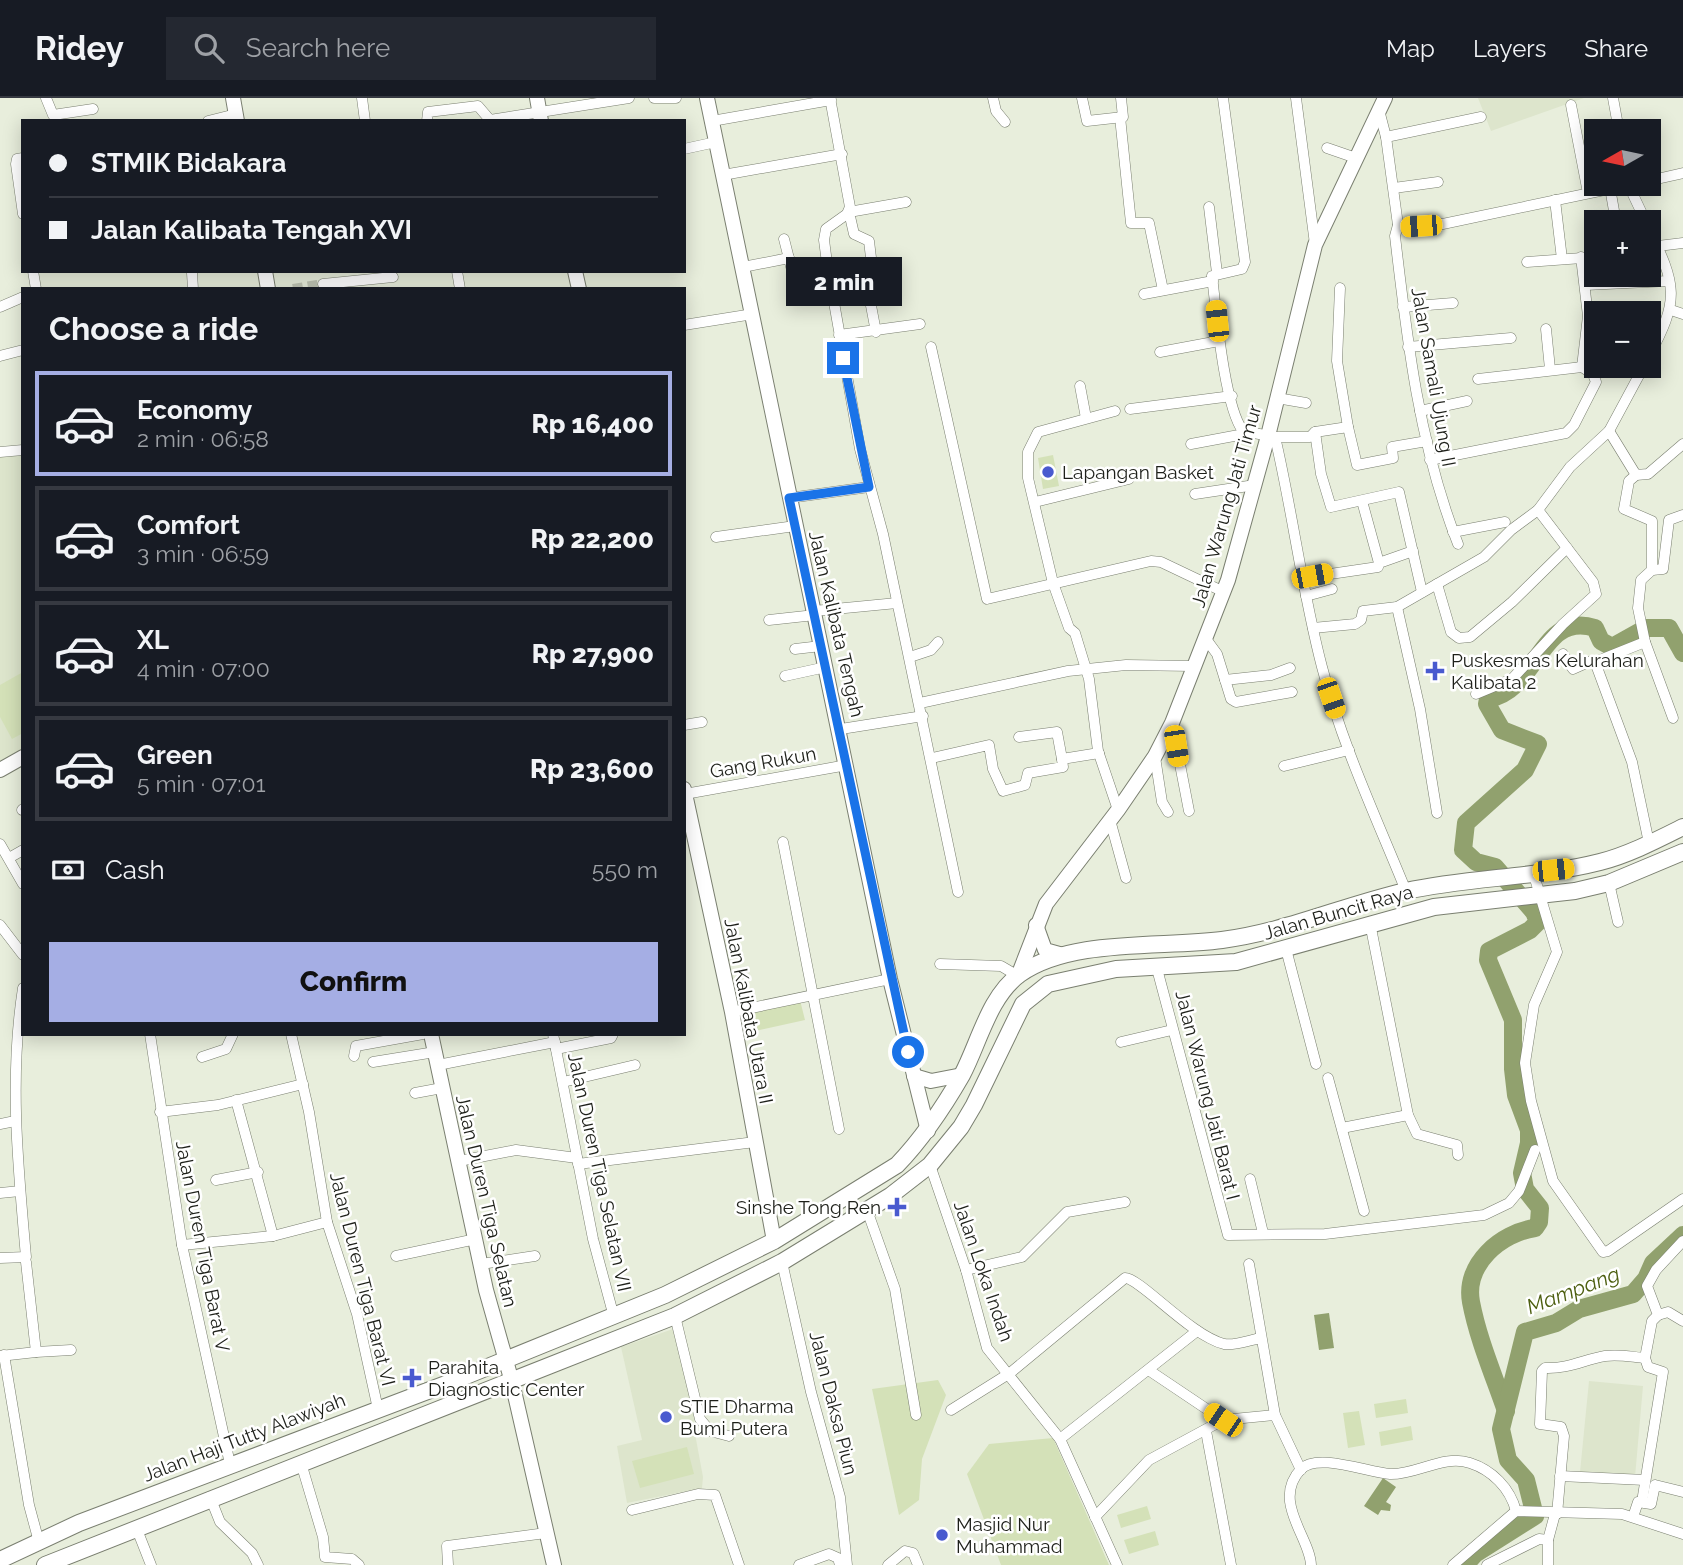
<!DOCTYPE html>
<html lang="en">
<head>
<meta charset="utf-8">
<style>
	body { margin:0; font-family:Raleway,sans-serif; background:#242831; color:#f1f3f6; height:100vh; display:flex; flex-direction:column; font-size:26px; white-space:nowrap }
	* { box-sizing:border-box; margin:0 }
	p { font-size:23px; color:#9ea1a6 }
	.icon { flex:none; width:38px; height:38px; fill:none; stroke:currentColor; stroke-width:2; stroke-linecap:round; stroke-linejoin:round }
	.map { position:relative; flex:1; overflow:hidden }
	.details { position:absolute; left:21px; top:189px; width:665px; height:749px; display:flex; flex-direction:column; background:#171b24; border-radius:0px; box-shadow:0 4px 18px #0003 }
	.details>* { flex:none }
	.hud { position:absolute; left:21px; top:21px; width:665px; height:154px; border-radius:0px; box-shadow:0 4px 18px #0003; display:grid; align-content:center; height:154px; padding:0 28px; background:#171b24 }
	.needle { width:46px; rotate:261deg }
	.fabs { position:absolute; left:1584px; top:21px; display:grid; gap:14px }
	.fabs a { display:grid; place-items:center; width:77px; height:77px; border-radius:0px; background:#171b24; box-shadow:0 4px 18px #0003; font-size:35px }
	.end { position:absolute; width:32px; height:32px; margin:-16px; border:9px solid #1a73e8; background:#fff; box-shadow:0 0 0 4px #fff }
	.from { border-radius:50% }
	.bubble { position:absolute; height:49px; border-radius:0px; background:#171b24; box-shadow:0 4px 18px #0003; font-size:23px; font-weight:800; line-height:49px; text-align:center }
	.car { position:absolute; width:21px; height:42px; margin:-21px -10px; border-radius:9px; box-shadow:0 0 5px 2px #0007; background:linear-gradient(#f5c518 24%,#345 0 40%,#f5c518 0 76%,#345 0 86%,#f5c518 0) }
	.hud b { display:flex; align-items:center; gap:24px; height:66px; font-size:26px }
	.hud b+b { border-top:2px solid #363941 }
	.hud i { width:18px; height:18px; background:#f1f3f6 }
	ul { padding:0; list-style:none }
	li { display:flex; align-items:center; gap:21px; height:105px; margin:0 14px 10px; padding:0 14px; border:4px solid #363941; border-radius:0px }
	li div { flex:1 }
	li b { display:block; font-size:26px }
	li em { font-style:normal; font-weight:800 }
	li.active { border-color:#a5aee4 }
	li>.icon { width:63px; height:63px; stroke-width:1.5 }
	h2 { padding:0 28px; font-size:32px; line-height:84px }
	.pay { display:flex; align-items:center; gap:18px; height:77px; padding:0 28px; font-size:26px }
	.pay p { margin-inline-start:auto }
	.button { display:flex; gap:14px; margin-top:auto; padding:14px 28px }
	.button a { flex:1; height:80px; border-radius:0px; background:#a5aee4; color:#111; font-size:28px; font-weight:800; line-height:80px; text-align:center }
	header { display:flex; align-items:center; gap:42px; box-sizing:border-box; height:98px; padding:0 35px; background:#171b24; border-bottom:2px solid #363941 }
	header strong { font-size:33px }
	nav { display:flex; gap:38px; margin-inline-start:auto; font-size:24px }
	.search { width:490px; height:63px; background:#242831; display:flex; align-items:center; gap:18px; box-sizing:border-box; padding:0 24px; border-radius:0px; color:#9ea1a6; font-size:26px }
	.map>svg:first-child { display:block }
	.built { fill:#dde5cc }
	.green { fill:#d4e1b8 }
	.water { fill:#91a16e }
	.lines { fill:none; stroke-linecap:round; stroke-linejoin:round }
	.river { stroke:#91a16e; stroke-width:18 }
	.street-tunnel { stroke:#c0c5b5; stroke-width:10; stroke-dasharray:10 5; stroke-linecap:butt }
	.street-casing { stroke:#7a7f70; stroke-width:11 }
	.secondary-casing { stroke:#7a7f70; stroke-width:16 }
	.primary-casing { stroke:#7a7f70; stroke-width:18 }
	.street { stroke:#fff; stroke-width:10 }
	.secondary { stroke:#fff; stroke-width:14 }
	.primary { stroke:#fff; stroke-width:16 }
	.route { stroke:#1a73e8; stroke-width:9 }
	.poi-dot { fill:#495acf; stroke:#fff; stroke-width:2.5 }
	.labels { text-anchor:middle; dominant-baseline:central; stroke-width:5; stroke-linejoin:round; paint-order:stroke }
	.street-label { font-size:19px; fill:#1e201a; stroke:#fff }
	.poi-label { font-size:19px; fill:#1e201a; stroke:#fff; text-anchor:start }
	.water-label { font-size:21px; font-style:italic; fill:#4d5f10; stroke:#fff }
</style>
</head>
<body>
<header>
<strong>Ridey</strong>
<div class="search"><svg class="icon" aria-label="search" viewBox="0 0 24 24"><circle cx="10" cy="10" r="6"/><path d="M15 15l6 6"/></svg>Search here</div>
<nav><a>Map</a><a>Layers</a><a>Share</a></nav>
</header>
<div class="map">
<svg width="1683" height="1467" viewBox="0 0 1683 1467">
	<rect width="100%" height="100%" fill="#e8eedc"/>
	<g class="built">
		<path d="M1478 0H1584L1491 33Z"/>
		<path d="M23 349V654L0 668V351Z"/>
		<path d="M676 1230 698 1313 693 1325 703 1379 702 1390 627 1405 617 1348 642 1342 621 1249Z"/>
		<path d="M1589 1283 1643 1288 1635 1379 1580 1374Z"/>
	</g>
	<g class="green">
		<path d="M1053 357 1059 388 1043 391 1038 360Z"/>
		<path d="M23 574V635L12 641 0 619V587Z"/>
		<path d="M800 902 805 922 755 933 750 914Z"/>
		<path d="M938 1282 946 1297 922 1361 919 1402 899 1417 872 1291Z"/>
		<path d="M1406 1301 1408 1315 1376 1320 1374 1306Z"/>
		<path d="M1359 1313 1365 1347 1348 1350 1343 1315Z"/>
		<path d="M1411 1328 1413 1342 1381 1348 1379 1334Z"/>
		<path d="M1053 1340 1109 1467H1001L967 1376 989 1346Z"/>
		<path d="M687 1349 694 1376 640 1390 632 1363Z"/>
		<path d="M1147 1408 1151 1421 1121 1430 1117 1417Z"/>
		<path d="M1155 1433 1159 1447 1129 1456 1124 1442Z"/>
	</g>
	<g class="water">
		<path d="M1329 1215 1334 1250 1319 1252 1314 1217Z"/>
		<path d="M1383 1380 1396 1389 1386 1404 1391 1407 1390 1413 1381 1412 1378 1417 1364 1408Z"/>
	</g>
	<g class="lines">
		<g class="river">
			<path d="M1506 1313C1494 1278 1478 1241 1471 1204 1464 1166 1501 1135 1535 1130L1539 1124 1540 1110 1525 1091 1522 1075 1529 1045V1032L1516 997 1513 971V922L1488 862 1489 853 1530 832 1538 824 1534 814 1495 769 1476 764 1463 752 1466 725 1525 672 1538 646 1502 632 1487 606 1488 601C1538 593 1540 512 1595 530L1601 543 1612 549 1646 530H1669L1683 555"/>
			<path d="M1465 1467 1475 1456 1535 1418 1526 1382 1508 1362 1501 1331 1525 1234 1556 1225 1579 1211 1633 1196 1646 1181 1653 1165 1683 1137"/>
		</g>
		<path class="street-tunnel" d="M293 191 323 186"/>
		<g class="street-casing">
			<g id="street">
				<path d="M46 0 53 17 93 11"/>
				<path d="M362 0 365 23"/>
				<path d="M654 0H676"/>
				<path d="M830 0 850 109 847 116 826 131 824 142 827 165 860 351 883 436 958 794"/>
				<path d="M993 0 996 13 1005 24"/>
				<path d="M1082 0 1087 23 1123 19 1121 0"/>
				<path d="M1223 0 1245 164 1242 171 1212 178C1216 211 1224 308 1243 333L1275 339C1293 416 1302 493 1322 569 1342 647 1376 719 1406 793"/>
				<path d="M1296 0 1315 146"/>
				<path d="M1613 0 1619 33"/>
				<path d="M1571 7 1588 95"/>
				<path d="M1379 12 1386 39 1398 127"/>
				<path d="M1120 19 1131 125H1149L1163 192"/>
				<path d="M208 23 236 16"/>
				<path d="M427 23 428 14 478 8 490 22 629 0"/>
				<path d="M712 23 831 2"/>
				<path d="M1386 39 1481 19"/>
				<path d="M1327 50 1356 60"/>
				<path d="M684 51 716 44"/>
				<path d="M23 60 17 61 16 66 23 116"/>
				<path d="M723 77 842 56"/>
				<path d="M1648 83 1683 75"/>
				<path d="M1628 86 1646 124"/>
				<path d="M1394 90 1438 84"/>
				<path d="M1610 90 1616 124"/>
				<path d="M1555 102 1562 161"/>
				<path d="M1209 109 1217 175"/>
				<path d="M1398 127 1395 138C1407 242 1419 347 1458 446"/>
				<path d="M1398 127H1438L1633 86"/>
				<path d="M1648 129C1677 188 1680 201 1648 260"/>
				<path d="M784 141 798 196"/>
				<path d="M1658 148 1683 145"/>
				<path d="M1581 159 1588 218 1582 269"/>
				<path d="M1527 164 1596 159"/>
				<path d="M872 168 869 143 854 136 849 114 906 104"/>
				<path d="M743 169 789 160"/>
				<path d="M33 173 36 191"/>
				<path d="M457 173 460 191"/>
				<path d="M192 175 193 191"/>
				<path d="M323 186 393 179"/>
				<path d="M1585 187 1669 183"/>
				<path d="M1340 190 1337 263 1348 329"/>
				<path d="M1144 196 1213 183"/>
				<path d="M869 197 876 234"/>
				<path d="M0 209 23 199"/>
				<path d="M1403 209 1453 205"/>
				<path d="M1671 212 1683 216"/>
				<path d="M684 227 753 216"/>
				<path d="M1546 231 1550 271"/>
				<path d="M839 237 920 226"/>
				<path d="M931 249 987 501 1151 463 1161 464 1224 494"/>
				<path d="M1408 249 1511 240"/>
				<path d="M1160 254 1219 243"/>
				<path d="M0 258 23 252"/>
				<path d="M1080 288 1086 320"/>
				<path d="M1277 300 1306 305"/>
				<path d="M1130 311 1232 298"/>
				<path d="M1115 313 1038 334 1028 354V380L1053 485 1069 530 1075 535 1089 581 1098 653 1118 712"/>
				<path d="M1420 313 1467 303"/>
				<path d="M1609 333 1636 377 1648 376 1683 346"/>
				<path d="M1315 334 1348 329 1357 367 1393 360 1392 349 1427 343"/>
				<path d="M1275 339H1310L1315 334 1321 376 1331 409 1399 394 1422 494"/>
				<path d="M1191 346 1239 337 1243 333"/>
				<path d="M0 354 23 352"/>
				<path d="M1430 362 1566 335 1574 327 1596 284 1593 276 1582 269 1478 281"/>
				<path d="M1636 377 1629 383 1624 411 1652 423V472L1641 482 1638 510 1645 544"/>
				<path d="M1195 396 1255 387"/>
				<path d="M789 400 869 389"/>
				<path d="M1362 403 1379 465"/>
				<path d="M1035 404 1129 381"/>
				<path d="M1453 434 1505 424"/>
				<path d="M716 439 795 428"/>
				<path d="M1652 472 1663 471 1669 422 1683 417"/>
				<path d="M1303 480 1378 469 1379 465 1413 453"/>
				<path d="M1437 486 1451 534 1459 540 1470 539 1512 504 1567 450"/>
				<path d="M1306 498 1332 491"/>
				<path d="M1397 509 1420 611 1437 715"/>
				<path d="M814 513 897 505"/>
				<path d="M769 522 815 517"/>
				<path d="M1313 530 1355 526 1361 522 1363 513 1397 509 1484 459 1511 432 1538 412 1570 369 1609 333 1644 268"/>
				<path d="M1206 541 1217 556 1231 601 1236 604 1292 594"/>
				<path d="M795 551 821 548"/>
				<path d="M1563 556 1573 571 1591 563 1595 564 1632 664 1649 745"/>
				<path d="M910 559 931 552 938 544"/>
				<path d="M1595 564 1645 544 1673 620"/>
				<path d="M785 578 826 569"/>
				<path d="M1225 582 1271 577 1290 570"/>
				<path d="M1476 596 1512 581 1563 526 1596 496 1593 484 1538 412"/>
				<path d="M920 605 1068 573 1126 567 1193 568"/>
				<path d="M1172 625 1189 713"/>
				<path d="M684 627 702 624"/>
				<path d="M841 631 923 618"/>
				<path d="M1019 639 1057 634 1062 661"/>
				<path d="M1155 659 1162 704 1168 714"/>
				<path d="M932 660 989 647 993 671 1003 693 1025 687 1028 675 1063 669 1062 661 1099 655"/>
				<path d="M1284 668 1349 652"/>
				<path d="M685 696 847 667"/>
				<path d="M22 712 23 711"/>
				<path d="M1110 722 1126 780"/>
				<path d="M783 744 839 1031"/>
				<path d="M0 746 23 786"/>
				<path d="M9 760 23 752"/>
				<path d="M1533 774 1557 854 1534 907 1525 965 1531 1003 1553 1083 1603 1154 1608 1153 1683 1101"/>
				<path d="M1609 785 1618 824"/>
				<path d="M1370 825 1408 1017 1417 1036 1457 1047 1458 1057"/>
				<path d="M0 827 23 857"/>
				<path d="M1286 851 1316 966"/>
				<path d="M940 866 1001 868 1018 878"/>
				<path d="M1156 867 1228 1137 1325 1136 1484 1117 1509 1105 1519 1093 1535 1052"/>
				<path d="M732 914 890 881"/>
				<path d="M150 936 182 1147 230 1366"/>
				<path d="M291 936 309 1014 327 1124 357 1216 378 1311"/>
				<path d="M553 936 593 1141 614 1219"/>
				<path d="M1121 944 1172 932"/>
				<path d="M556 951 611 940 613 936"/>
				<path d="M354 958 356 948 423 936"/>
				<path d="M202 959 226 951 233 936"/>
				<path d="M373 964 435 954"/>
				<path d="M438 967 555 944"/>
				<path d="M1328 980 1364 1113"/>
				<path d="M563 984 635 967"/>
				<path d="M415 995 442 990"/>
				<path d="M236 1002 273 1138"/>
				<path d="M160 1014 218 1007 303 986"/>
				<path d="M0 1026 15 1023"/>
				<path d="M1342 1030 1408 1017"/>
				<path d="M459 1063 516 1052 577 1060"/>
				<path d="M578 1066 755 1044"/>
				<path d="M930 1067 966 1172 987 1250 1060 1341 1117 1467"/>
				<path d="M1250 1081 1263 1135"/>
				<path d="M216 1082 258 1074"/>
				<path d="M0 1095 20 1093"/>
				<path d="M867 1112 895 1191 916 1317"/>
				<path d="M182 1147 273 1138 327 1124"/>
				<path d="M396 1158 476 1141"/>
				<path d="M0 1160 26 1159C18 1068 9 980 23 890"/>
				<path d="M782 1164 811 1294 840 1399 847 1467"/>
				<path d="M481 1166 535 1158"/>
				<path d="M1249 1166 1275 1317 1301 1372"/>
				<path d="M966 1172 1022 1159 1067 1114 1125 1104"/>
				<path d="M1658 1217 1668 1214 1683 1223"/>
				<path d="M675 1218 700 1321 710 1333 729 1338"/>
				<path d="M36 1254 71 1252"/>
				<path d="M4 1257 29 1407 39 1444"/>
				<path d="M0 1258 36 1254 26 1164"/>
				<path d="M1150 1273 1223 1322"/>
				<path d="M951 1312 1010 1275 1125 1180C1140 1180 1191 1238 1224 1246 1235 1248 1250 1242 1261 1240"/>
				<path d="M1206 1333 1231 1467"/>
				<path d="M1060 1341 1197 1233"/>
				<path d="M301 1365 323 1439 325 1459 352 1461 359 1467"/>
				<path d="M1560 1378 1645 1382"/>
				<path d="M210 1399 220 1424 252 1455 258 1467"/>
				<path d="M1642 1404 1663 1274 1648 1269 1645 1260"/>
				<path d="M632 1412 698 1396 715 1397 739 1467"/>
				<path d="M1557 1416 1564 1338 1561 1329 1540 1326 1542 1273 1545 1270C1568 1271 1583 1262 1605 1258 1619 1256 1632 1259 1645 1260L1652 1223 1658 1217 1647 1188 1656 1172 1683 1143"/>
				<path d="M1095 1419 1149 1362 1223 1322 1275 1317"/>
				<path d="M1633 1419 1638 1404 1651 1406 1655 1387 1683 1394"/>
				<path d="M136 1429 151 1467"/>
				<path d="M448 1467 447 1448 546 1435"/>
				<path d="M799 1467 829 1456 838 1460 840 1467"/>
				<path d="M888 1467 905 1453 913 1455 918 1467"/>
				<path d="M1311 1467C1310 1439 1271 1403 1301 1371 1318 1354 1369 1375 1390 1376 1416 1377 1444 1356 1470 1365 1492 1372 1510 1390 1516 1413"/>
				<path d="M1453 1467 1516 1413 1622 1416 1683 1436"/>
				<path d="M1487 1467 1539 1441 1548 1442"/>
				<path d="M1548 1467V1442L1555 1416"/>
			</g>
		</g>
		<g class="secondary-casing">
			<g id="secondary">
				<path d="M233 0 237 23"/>
				<path d="M537 0 541 23"/>
				<path d="M707 0 890 881 928 1033"/>
				<path d="M265 173 268 191"/>
				<path d="M575 173 579 191"/>
				<path d="M0 672 23 659"/>
				<path d="M684 691 732 914 774 1143"/>
				<path d="M1036 827 1045 852 1063 857"/>
				<path d="M1018 878 1046 806 1118 712 1155 658 1172 625 1228 482 1268 338 1315 147 1385 0"/>
				<path d="M431 936 486 1192 512 1284 554 1467"/>
				<path d="M914 978 931 983 962 977"/>
			</g>
		</g>
		<g class="primary-casing">
			<g id="primary">
				<path d="M0 1462 79 1425 446 1286 665 1197 774 1143 897 1067C924 1039 943 1010 962 977 979 945 989 898 1020 876 1071 840 1162 850 1222 842 1285 834 1344 807 1406 793 1470 779 1537 780 1600 764 1628 757 1657 742 1683 729"/>
				<path d="M45 1467 675 1218 782 1164 890 1098 930 1067 961 1029 974 1007 1023 906 1048 886 1116 871 1236 864 1434 809 1575 793 1609 785 1683 754"/>
			</g>
		</g>
		<use href="#street" class="street"/>
		<use href="#secondary" class="secondary"/>
		<use href="#primary" class="primary"/>
	</g>
	<g class="lines">
		<path class="route" d="M843 260 869 389 789 400 908 954"/>
	</g>
	<g class="poi-dot">
		<circle cx="1048" cy="374" r="7"/>
		<path d="M1431.5 562.5h7v7h7v7h-7v7h-7v-7h-7v-7h7z"/>
		<path d="M893.5 1098.5h7v7h7v7h-7v7h-7v-7h-7v-7h7z"/>
		<path d="M408.5 1269.5h7v7h7v7h-7v7h-7v-7h-7v-7h7z"/>
		<circle cx="666" cy="1319" r="7"/>
		<circle cx="942" cy="1437" r="7"/>
	</g>
	<g class="labels">
		<g class="street-label">
			<text transform="translate(1434 279) rotate(80)">Jalan Samali Ujung II</text>
			<text transform="translate(1226 408) rotate(-74)">Jalan Warung Jati Timur</text>
			<text transform="translate(837 526) rotate(77)">Jalan Kalibata Tengah</text>
			<text transform="translate(763 664) rotate(-10)">Gang Rukun</text>
			<text transform="translate(1338 814) rotate(-16)">Jalan Buncit Raya</text>
			<text transform="translate(749 913) rotate(79)">Jalan Kalibata Utara II</text>
			<text transform="translate(1208 997) rotate(76)">Jalan Warung Jati Barat I</text>
			<text transform="translate(600 1074) rotate(78)">Jalan Duren Tiga Selatan VII</text>
			<text transform="translate(487 1103) rotate(77)">Jalan Duren Tiga Selatan</text>
			<text transform="translate(203 1148) rotate(79)">Jalan Duren Tiga Barat V</text>
			<text transform="translate(984 1173) rotate(71)">Jalan Loka Indah</text>
			<text transform="translate(363 1181) rotate(76)">Jalan Duren Tiga Barat VI</text>
			<text transform="translate(834 1305) rotate(76)">Jalan Daksa Piun</text>
			<text transform="translate(244 1339) rotate(-21)">Jalan Haji Tutty Alawiyah</text>
		</g>
		<g class="poi-label">
			<text x="1062" y="374">Lapangan Basket</text>
			<text x="1451" y="562">Puskesmas Kelurahan<tspan x="1451" dy="22">Kalibata 2</tspan></text>
			<text x="881" y="1109" text-anchor="end">Sinshe Tong Ren</text>
			<text x="428" y="1269">Parahita<tspan x="428" dy="22">Diagnostic Center</tspan></text>
			<text x="680" y="1308">STIE Dharma<tspan x="680" dy="22">Bumi Putera</tspan></text>
			<text x="956" y="1426">Masjid Nur<tspan x="956" dy="22">Muhammad</tspan></text>
		</g>
		<g class="water-label">
			<text transform="translate(1573 1192) rotate(-21)">Mampang</text>
		</g>
	</g>
</svg>
<div class="fabs">
<a><svg class="needle" viewBox="-14 -14 28 28"><path d="M0-13l5 13h-10z" fill="#e53935"/><path d="M0 13l5-13h-10z" fill="#9ea1a6"/></svg></a>
<a>+</a>
<a>−</a>
</div>
<i class="end from" style="left:908px;top:954px"></i>
<i class="end" style="left:843px;top:260px"></i>
<div class="bubble" style="left:786px;top:159px;width:116px">2 min</div>
<i class="car" style="left:1421px;top:128px;rotate:266deg"></i>
<i class="car" style="left:1217px;top:223px;rotate:354deg"></i>
<i class="car" style="left:1312px;top:478px;rotate:79deg"></i>
<i class="car" style="left:1331px;top:600px;rotate:161deg"></i>
<i class="car" style="left:1176px;top:648px;rotate:171deg"></i>
<i class="car" style="left:1553px;top:772px;rotate:84deg"></i>
<i class="car" style="left:1223px;top:1322px;rotate:304deg"></i>
<div class="hud">
<b><i class="from"></i>STMIK Bidakara</b>
<b><i></i>Jalan Kalibata Tengah XVI</b>
</div>
<section class="details">
<h2>Choose a ride</h2>
<ul>
<li class="active"><svg class="icon" aria-label="car" viewBox="0 0 24 24"><path d="M5 17H2v-5l4-1 3-4h7l3 4 3 1v5h-3M9 17h6M6 11h13"/><circle cx="7" cy="17" r="2"/><circle cx="17" cy="17" r="2"/></svg><div><b>Economy</b><p>2 min · 06:58</p></div><em>Rp 16,400</em></li>
<li><svg class="icon" aria-label="car" viewBox="0 0 24 24"><path d="M5 17H2v-5l4-1 3-4h7l3 4 3 1v5h-3M9 17h6M6 11h13"/><circle cx="7" cy="17" r="2"/><circle cx="17" cy="17" r="2"/></svg><div><b>Comfort</b><p>3 min · 06:59</p></div><em>Rp 22,200</em></li>
<li><svg class="icon" aria-label="car" viewBox="0 0 24 24"><path d="M5 17H2v-5l4-1 3-4h7l3 4 3 1v5h-3M9 17h6M6 11h13"/><circle cx="7" cy="17" r="2"/><circle cx="17" cy="17" r="2"/></svg><div><b>XL</b><p>4 min · 07:00</p></div><em>Rp 27,900</em></li>
<li><svg class="icon" aria-label="car" viewBox="0 0 24 24"><path d="M5 17H2v-5l4-1 3-4h7l3 4 3 1v5h-3M9 17h6M6 11h13"/><circle cx="7" cy="17" r="2"/><circle cx="17" cy="17" r="2"/></svg><div><b>Green</b><p>5 min · 07:01</p></div><em>Rp 23,600</em></li>
</ul>
<div class="pay"><svg class="icon" aria-label="cash" viewBox="0 0 24 24"><path d="M3 7h18v10H3z"/><circle cx="12" cy="12" r="2"/></svg>Cash<p>550 m</p></div>
<div class="button"><a>Confirm</a></div>
</section>
</div>
</body>
</html>
